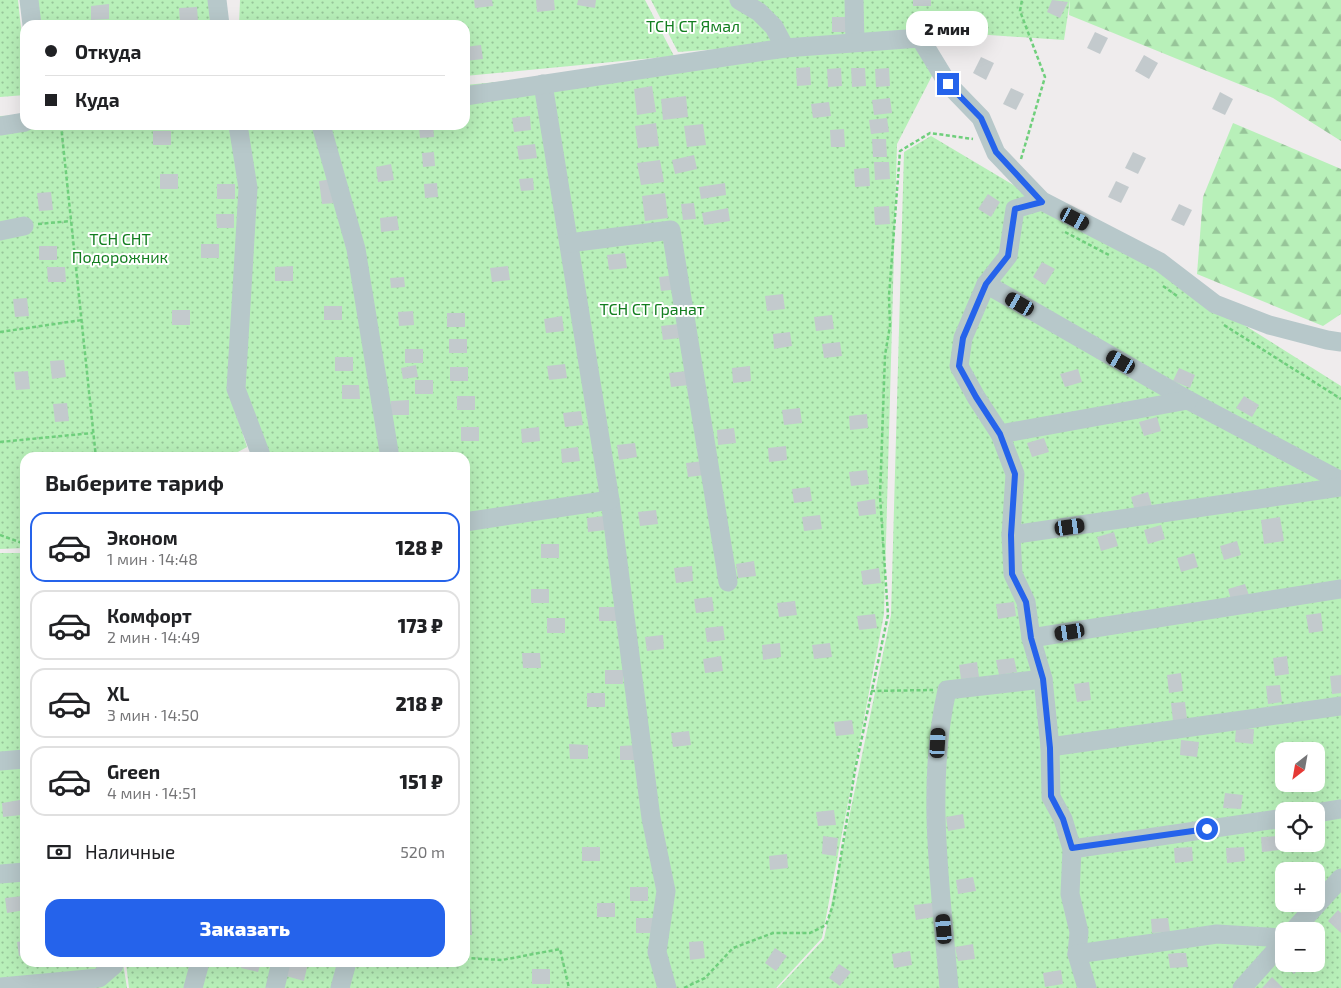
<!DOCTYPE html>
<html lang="ru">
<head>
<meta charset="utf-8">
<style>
	body { margin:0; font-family:"Exo 2",sans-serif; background:#f6f6f6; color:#202124; height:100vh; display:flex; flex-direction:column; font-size:19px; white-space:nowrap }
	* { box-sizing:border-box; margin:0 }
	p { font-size:16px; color:#757577 }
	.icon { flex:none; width:28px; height:28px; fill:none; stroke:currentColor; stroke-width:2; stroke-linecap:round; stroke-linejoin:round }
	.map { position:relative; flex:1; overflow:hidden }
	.drawer { position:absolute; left:20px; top:452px; width:450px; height:515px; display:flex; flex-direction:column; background:#fff; border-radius:15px; box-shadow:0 5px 20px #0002 }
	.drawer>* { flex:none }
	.banner { position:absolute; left:20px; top:20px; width:450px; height:110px; border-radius:15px; box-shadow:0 5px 20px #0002; display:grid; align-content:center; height:110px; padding:0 25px; background:#fff }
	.needle { width:32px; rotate:211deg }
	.controls { position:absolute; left:1275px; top:742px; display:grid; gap:10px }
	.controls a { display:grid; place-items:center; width:50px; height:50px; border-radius:10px; background:#fff; box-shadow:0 5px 20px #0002; font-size:25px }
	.end { position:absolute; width:22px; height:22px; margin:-11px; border:6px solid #2563eb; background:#fff; box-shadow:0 0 0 2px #fff }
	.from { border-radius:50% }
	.bubble { position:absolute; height:35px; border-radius:15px; background:#fff; box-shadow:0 5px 20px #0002; font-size:16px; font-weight:800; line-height:35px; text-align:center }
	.car { position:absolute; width:15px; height:30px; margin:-15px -8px; border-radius:6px; box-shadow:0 0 4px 1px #0007; background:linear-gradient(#222 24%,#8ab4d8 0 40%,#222 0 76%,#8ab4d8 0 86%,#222 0) }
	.banner b { display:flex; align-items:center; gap:18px; height:48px; font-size:19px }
	.banner b+b { border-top:1px solid #e0e0e0 }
	.banner i { width:12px; height:12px; background:#202124 }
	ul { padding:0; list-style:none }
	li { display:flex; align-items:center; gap:15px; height:70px; margin:0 10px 8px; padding:0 15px; border:2px solid #e0e0e0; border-radius:15px }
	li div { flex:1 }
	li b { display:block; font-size:19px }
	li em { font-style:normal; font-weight:800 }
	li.active { border-color:#2563eb }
	li>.icon { width:45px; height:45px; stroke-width:1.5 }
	h2 { padding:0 25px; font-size:22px; line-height:60px }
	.pay { display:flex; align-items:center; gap:12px; height:55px; padding:0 25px; font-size:19px }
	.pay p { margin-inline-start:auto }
	.button { display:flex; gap:10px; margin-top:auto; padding:10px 25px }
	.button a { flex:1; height:58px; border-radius:15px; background:#2563eb; color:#fff; font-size:20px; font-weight:800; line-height:58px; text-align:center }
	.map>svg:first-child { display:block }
	.forest { fill:url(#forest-firs) }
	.park { fill:url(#park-dots); fill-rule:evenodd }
	.building { fill:#c3cacd }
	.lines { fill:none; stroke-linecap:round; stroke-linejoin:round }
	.path { stroke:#6fcf7c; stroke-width:2.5; stroke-dasharray:4 2.5; stroke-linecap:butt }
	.minor { stroke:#b7c8ca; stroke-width:19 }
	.route { stroke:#2563eb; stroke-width:6 }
	.labels { text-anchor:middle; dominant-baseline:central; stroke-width:4; stroke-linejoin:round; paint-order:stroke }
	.park-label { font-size:16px; fill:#137e20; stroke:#fff }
</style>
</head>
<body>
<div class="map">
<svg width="1341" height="988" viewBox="0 0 1341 988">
	<defs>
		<pattern id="forest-firs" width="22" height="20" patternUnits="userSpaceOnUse" patternTransform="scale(1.25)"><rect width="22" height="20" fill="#b8f0b9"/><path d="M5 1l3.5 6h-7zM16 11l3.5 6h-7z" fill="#97c599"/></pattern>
		<pattern id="park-dots" width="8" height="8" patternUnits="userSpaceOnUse" patternTransform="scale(1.25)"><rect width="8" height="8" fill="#b8f0b9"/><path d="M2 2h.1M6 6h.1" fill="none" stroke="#97c599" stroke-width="1.8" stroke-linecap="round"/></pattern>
	</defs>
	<rect width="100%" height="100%" fill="#efeced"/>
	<g class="forest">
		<path d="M1070 0H1341V141L1273 98 1069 15Z"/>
		<path d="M1233 123 1341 169V314L1323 326 1197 274 1203 197Z"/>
	</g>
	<g class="park">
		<path d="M0 0H18L25 65V95L0 97Z"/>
		<path d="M24 0H222V25H27Z"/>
		<path d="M240 0H645L674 56 465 76V25H239Z"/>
		<path d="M651 0H1070L1064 40 946 32 678 52Z"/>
		<path d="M919 43 935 70 897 144 884 614 822 938 776 988H342L348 963 465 962V458L266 457 240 389 243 125H465V85Z"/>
		<path d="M25 115V125H234L245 188 230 394 247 447 227 458H25V548L0 549V116Z"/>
		<path d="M931 136 1155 269 1341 386V988H778L824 939 891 615 904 152ZM1284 751H1316V784H1284ZM1284 811H1316V844H1284ZM1284 871H1316V904H1284ZM1284 931H1316V964H1284Z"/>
		<path d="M0 553H25V962L123 963 127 988H0Z"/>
		<path d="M126 963H342L335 988H129Z"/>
	</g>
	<g class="building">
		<path d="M474 0H492L493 6 475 8Z"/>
		<path d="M536 0H554L555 10 537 12Z"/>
		<path d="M578 0H596L595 8 577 5Z"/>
		<rect x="913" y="0" width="18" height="6"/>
		<path d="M1052 0 1068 2 1060 18 1047 12Z"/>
		<path d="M109 4V19L91 20V6Z"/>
		<path d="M197 7 198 21 180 22 179 8Z"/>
		<rect x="832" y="17" width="18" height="15"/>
		<path d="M1095 32 1108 38 1100 54 1087 48Z"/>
		<path d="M481 45 483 59 465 61V47Z"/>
		<path d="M1144 55 1158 63 1149 79 1135 71Z"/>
		<path d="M981 57 994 63 986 80 973 73Z"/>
		<path d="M810 67 811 85 797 86 796 68Z"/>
		<path d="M841 68 842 86 828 87 827 69Z"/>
		<path d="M851 68H865L866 86 852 87Z"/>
		<path d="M889 68 890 86 876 87 875 69Z"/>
		<path d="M652 86 656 112 637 115 634 89Z"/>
		<path d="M1011 88 1024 94 1016 110 1003 104Z"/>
		<path d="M1220 92 1233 99 1225 115 1212 109Z"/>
		<path d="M686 96 688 117 663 120 661 99Z"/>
		<path d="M890 98 892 113 874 115 872 100Z"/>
		<path d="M829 102 831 116 813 118 811 104Z"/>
		<path d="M530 116 531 130 514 132 512 118Z"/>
		<path d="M887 118 889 132 871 134 869 120Z"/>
		<path d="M656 123 659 146 638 148 635 126Z"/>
		<path d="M703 124 706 145 687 147 684 126Z"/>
		<path d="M419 125H433L434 137 420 138Z"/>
		<path d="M844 129 845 147H831L830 130Z"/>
		<rect x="153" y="131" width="18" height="14"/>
		<path d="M872 139H886L887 157H873Z"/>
		<path d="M535 144 537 158 519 160 517 146Z"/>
		<path d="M434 152 435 166 423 167 422 153Z"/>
		<path d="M1133 152 1146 158 1138 174 1125 168Z"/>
		<path d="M694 155 697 169 675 174 672 160Z"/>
		<path d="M660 160 664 182 641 185 637 163Z"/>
		<path d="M874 162H889L890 179 875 180Z"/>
		<path d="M391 164 394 180 378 182 376 167Z"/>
		<path d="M865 168H869L870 186 855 187 854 169Z"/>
		<rect x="160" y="174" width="18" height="15"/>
		<path d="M533 178 534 190 521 191 519 179Z"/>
		<path d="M333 179 336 203 322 204 319 181Z"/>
		<path d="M1116 181 1129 187 1121 203 1108 197Z"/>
		<path d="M437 183 438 197 425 198 424 184Z"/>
		<path d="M725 183 726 195 701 199 699 187Z"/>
		<rect x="217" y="184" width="18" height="15"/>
		<path d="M51 192 53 210 39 211 37 193Z"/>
		<path d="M665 193 668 218 645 221 642 196Z"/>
		<path d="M988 194 1000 202 991 217 978 209Z"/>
		<path d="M694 203 696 219 683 220 681 204Z"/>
		<path d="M1179 204 1192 210 1184 226 1171 220Z"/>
		<path d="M889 206 890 224 875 225 874 207Z"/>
		<path d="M728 208 730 221 704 225 702 213Z"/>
		<path d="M216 214H234V228H217Z"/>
		<path d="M397 216 399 230 381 232 380 218Z"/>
		<rect x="201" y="244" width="18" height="14"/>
		<rect x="39" y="246" width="18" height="14"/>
		<path d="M625 253 627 268 609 270 607 255Z"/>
		<path d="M1042 262 1055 269 1045 285 1033 277Z"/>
		<path d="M293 266V281H275V267Z"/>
		<path d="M508 266 510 280 492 282 490 268Z"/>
		<path d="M47 267H65L66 282H48Z"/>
		<path d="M677 275 679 289 661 291 659 277Z"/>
		<path d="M404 277 405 287 391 288 390 278Z"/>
		<path d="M783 294 785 309 767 311 765 296Z"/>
		<path d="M27 298 29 316 15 317 13 299Z"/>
		<rect x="324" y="306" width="18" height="14"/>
		<rect x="172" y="310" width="18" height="15"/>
		<path d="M413 311 414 325 399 326 398 312Z"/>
		<rect x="447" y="313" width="18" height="14"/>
		<path d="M832 315 834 329 816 331 814 317Z"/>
		<path d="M562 316 564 331 546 333 544 319Z"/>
		<path d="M679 324 680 338 663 340 661 326Z"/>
		<path d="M790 332 792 346 774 349 773 334Z"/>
		<rect x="449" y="339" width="18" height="14"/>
		<path d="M840 342 842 356 824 358 822 344Z"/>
		<rect x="405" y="349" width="18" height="14"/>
		<rect x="335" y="357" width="18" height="14"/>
		<path d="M64 360 66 377 52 379 50 361Z"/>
		<path d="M565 364 567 378 549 380 547 366Z"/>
		<path d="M416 365 418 377 403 379 401 368Z"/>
		<path d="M750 366 751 381 733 383 732 368Z"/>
		<rect x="450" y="367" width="18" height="14"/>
		<path d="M1179 368 1195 375 1190 388 1173 381Z"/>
		<path d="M1078 369 1082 382 1065 387 1060 374Z"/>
		<path d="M28 371 30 389 16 390 14 372Z"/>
		<path d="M687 371 689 385 671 387 669 373Z"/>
		<rect x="415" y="380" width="18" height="14"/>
		<path d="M342 385H359L360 399H342Z"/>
		<rect x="457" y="396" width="18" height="14"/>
		<path d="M1244 396 1259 405 1252 417 1236 408Z"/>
		<path d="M409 400V415H391V401Z"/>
		<path d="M67 403 69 421 55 422 53 404Z"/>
		<path d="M800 408 802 423 784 425 782 410Z"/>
		<path d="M581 411 583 425 565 427 563 413Z"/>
		<path d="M867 414 868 428 850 430 849 416Z"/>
		<path d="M1157 417 1161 431 1144 436 1139 422Z"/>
		<rect x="461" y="427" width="18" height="14"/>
		<path d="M539 427 540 441 522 443 521 429Z"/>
		<path d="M734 428 736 443 718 445 717 430Z"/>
		<path d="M1044 438 1049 452 1032 457 1027 443Z"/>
		<path d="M635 443 637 457 619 460 617 445Z"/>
		<path d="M786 446 787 460 769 462 768 448Z"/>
		<path d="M578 447 580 461 562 463 561 449Z"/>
		<path d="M704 461 705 475 688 477 686 463Z"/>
		<path d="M867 470 869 484 851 486 849 472Z"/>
		<path d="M810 487 812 501 794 503 792 489Z"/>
		<path d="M1148 492 1152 506 1135 511 1131 497Z"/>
		<path d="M875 499 876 514 859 516 857 502Z"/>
		<path d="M656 510 658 524 640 526 638 512Z"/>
		<path d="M820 515 822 529 804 531 802 517Z"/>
		<path d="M604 516 606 530 588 532 587 518Z"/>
		<path d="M1280 517 1284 541 1264 544 1261 520Z"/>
		<path d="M1161 525 1165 539 1148 544 1144 530Z"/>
		<path d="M1114 532 1118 546 1101 551 1097 537Z"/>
		<path d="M1237 541 1241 555 1224 560 1220 546Z"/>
		<rect x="541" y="544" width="18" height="14"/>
		<path d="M1194 553 1198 567 1181 572 1177 558Z"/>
		<path d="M754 561 756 576 738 578 736 564Z"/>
		<path d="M692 566 693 581 676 583 674 568Z"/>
		<path d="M879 568 881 583 863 585 861 571Z"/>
		<path d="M1245 584 1250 598 1232 603 1228 589Z"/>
		<rect x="531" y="589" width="18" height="14"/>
		<path d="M712 597 714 611 696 613 694 599Z"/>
		<path d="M795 601 797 615 779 617 777 603Z"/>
		<path d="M1014 602 1016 616 998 619 996 604Z"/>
		<rect x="599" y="607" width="18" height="14"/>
		<path d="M1321 613 1323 631 1309 633 1306 615Z"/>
		<path d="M875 614 877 628 859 630 857 616Z"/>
		<rect x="547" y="618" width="18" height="15"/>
		<path d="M723 626 725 640 707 642 705 628Z"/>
		<path d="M663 635 664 649 647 651 645 637Z"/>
		<path d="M780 643 781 657 763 660 762 645Z"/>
		<path d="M830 643 832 657 814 659 812 645Z"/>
		<path d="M522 653H540L541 668H523Z"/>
		<path d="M721 656 723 671 705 673 703 659Z"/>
		<path d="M1287 656 1289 674 1275 676 1273 658Z"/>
		<path d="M1014 658 1017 672 999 675 996 660Z"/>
		<path d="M977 662 979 677 961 679 959 665Z"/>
		<rect x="605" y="670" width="18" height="14"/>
		<path d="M1181 673 1183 691 1169 693 1167 675Z"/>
		<path d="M1341 675V693L1332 694 1330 676Z"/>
		<path d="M1089 682 1091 700 1077 702 1074 684Z"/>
		<path d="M1280 685 1282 702 1268 704 1266 686Z"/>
		<rect x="587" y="693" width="18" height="14"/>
		<path d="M1185 702 1187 719 1173 721 1171 703Z"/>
		<path d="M852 720 854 734 836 736 834 722Z"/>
		<path d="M1236 728 1254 729 1253 744 1235 742Z"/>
		<path d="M689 731 691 745 673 747 671 733Z"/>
		<path d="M1181 740 1199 742 1197 757 1180 755Z"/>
		<path d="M569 744 588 745V759H570Z"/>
		<path d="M638 745V760H620V746Z"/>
		<path d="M1225 793 1243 795 1241 809 1223 808Z"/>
		<path d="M20 800 21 815 3 817 2 803Z"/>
		<path d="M834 810 836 825 818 826 816 812Z"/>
		<path d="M963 814 965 828 948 831 946 817Z"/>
		<path d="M823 836 838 838 836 856 822 854Z"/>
		<path d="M1279 836 1280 850 1262 852 1261 837Z"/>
		<rect x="582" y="847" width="18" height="14"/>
		<path d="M1192 847 1193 861 1175 863 1174 848Z"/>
		<path d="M1244 847 1245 861 1227 863 1226 848Z"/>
		<path d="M787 854 788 868 770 870 769 856Z"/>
		<path d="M973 877 976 891 958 894 956 880Z"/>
		<rect x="630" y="887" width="18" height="14"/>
		<path d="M23 896 25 910 7 913 5 898Z"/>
		<rect x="597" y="903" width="18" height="14"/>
		<path d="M932 903 934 917 916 920 914 905Z"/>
		<path d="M465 909H471L472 935H465Z"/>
		<path d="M1338 910 1341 913V933L1328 921Z"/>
		<rect x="636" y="918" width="18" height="15"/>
		<path d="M1168 918 1170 932 1152 933 1151 919Z"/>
		<path d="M22 941H25V955L19 956 17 942Z"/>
		<path d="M703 941 705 958 690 960 689 942Z"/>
		<path d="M973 944 975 959 958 961 955 947Z"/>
		<path d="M775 948 787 956 776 971 765 963Z"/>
		<path d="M910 951 912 965 894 968 892 954Z"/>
		<path d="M1177 953H1186L1188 967 1170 968 1168 954Z"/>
		<path d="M1284 959V964H1304L1294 974 1281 962Z"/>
		<path d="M242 962H261L258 972 241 968Z"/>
		<path d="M290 962 307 967 304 981 286 976Z"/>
		<path d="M839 964 851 972 840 986 829 978Z"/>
		<rect x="532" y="969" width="18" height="15"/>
		<path d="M1061 970 1063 984 1045 987 1043 973Z"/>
		<path d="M1272 977 1283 988H1262Z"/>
	</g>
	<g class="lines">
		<g class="path">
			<path d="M61 125 96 458"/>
			<path d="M1021 159 1045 77 1020 11 1022 0"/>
			<path d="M38 224 71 221"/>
			<path d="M1065 232 1111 256"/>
			<path d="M1163 286 1177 296"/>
			<path d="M1224 325 1341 399"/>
			<path d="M0 332 82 320"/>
			<path d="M0 442 93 433"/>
			<path d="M0 535 25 544"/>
			<path d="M871 691 933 690"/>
			<path d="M465 958 502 960 560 949 569 988"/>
			<path d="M684 988 705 978 733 948 773 933H810L826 925 833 905 855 770 888 615 880 496 885 355 890 326 889 296 900 151 930 133 973 139"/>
		</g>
		<g class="minor">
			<path d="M29 0 32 25"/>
			<path d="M217 0 220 25"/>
			<path d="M739 0 759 12 774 27 785 48"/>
			<path d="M854 0 855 42"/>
			<path d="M543 84 610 500 651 818 666 891 657 952 667 988"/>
			<path d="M465 96 785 48 920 38 948 84 981 118 996 153 1042 201 1160 262 1215 304 1269 325 1327 340 1341 342"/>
			<path d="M238 125 248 188 236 389 262 458"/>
			<path d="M321 125 356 249 390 458"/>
			<path d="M0 126 25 122"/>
			<path d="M1042 201 1015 209 1008 256 986 284 977 305 963 338 959 366 976 397 1000 434 1015 474 1011 535 1013 574 1026 602 1031 638 1043 679 1050 747 1051 797 1063 819 1072 849 1070 894 1079 932 1077 954 1087 988"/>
			<path d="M0 231 24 226"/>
			<path d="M569 243 671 230 728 582"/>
			<path d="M986 284 1188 400 1341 481"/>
			<path d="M1000 434 1188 400"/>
			<path d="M465 522 610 500"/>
			<path d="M1011 535 1341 487"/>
			<path d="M1031 638 1341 589"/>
			<path d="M1050 747 1341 706"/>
			<path d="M0 761 25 759"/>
			<path d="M1316 813 1341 809"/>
			<path d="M1072 849 1284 818"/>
			<path d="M0 874 25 872"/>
			<path d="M1293 931 1341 878"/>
			<path d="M1077 954 1217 934 1284 938"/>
			<path d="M0 987 99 978 114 965V962"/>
			<path d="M193 988 200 962"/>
			<path d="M275 988 281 962"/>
			<path d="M340 988 347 962"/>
			<path d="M949 988C941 889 925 788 947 690L1043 679"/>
			<path d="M1242 988 1284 941"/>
		</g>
	</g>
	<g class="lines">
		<path class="route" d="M948 84 981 118 996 152 1042 202 1015 209 1008 256 986 284 977 305 963 338 959 366 976 397 1000 434 1015 474 1011 535 1012 574 1026 602 1031 638 1043 679 1050 748 1051 796 1063 819 1072 848 1207 829"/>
	</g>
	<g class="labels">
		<g class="park-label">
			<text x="693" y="25">ТСН СТ Ямал</text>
			<text x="120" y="238">ТСН СНТ<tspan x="120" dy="18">Подорожник</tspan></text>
			<text x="652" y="308">ТСН СТ Гранат</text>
		</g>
	</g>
</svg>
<div class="controls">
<a><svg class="needle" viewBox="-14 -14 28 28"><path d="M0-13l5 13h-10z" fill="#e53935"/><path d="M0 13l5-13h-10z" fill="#757577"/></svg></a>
<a><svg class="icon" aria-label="locate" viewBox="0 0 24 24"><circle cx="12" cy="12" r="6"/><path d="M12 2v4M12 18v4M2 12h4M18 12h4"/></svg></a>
<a>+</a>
<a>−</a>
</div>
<i class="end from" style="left:1207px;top:829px"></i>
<i class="end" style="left:948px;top:84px"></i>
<div class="bubble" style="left:906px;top:11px;width:82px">2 мин</div>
<i class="car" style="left:1075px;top:219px;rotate:118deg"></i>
<i class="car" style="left:1020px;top:304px;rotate:300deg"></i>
<i class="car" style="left:1121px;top:362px;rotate:300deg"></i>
<i class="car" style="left:1070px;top:527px;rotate:82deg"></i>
<i class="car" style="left:1070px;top:632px;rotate:261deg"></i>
<i class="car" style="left:938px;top:743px;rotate:3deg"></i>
<i class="car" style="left:944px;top:929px;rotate:355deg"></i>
<div class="banner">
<b><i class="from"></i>Откуда</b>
<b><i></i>Куда</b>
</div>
<section class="drawer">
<h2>Выберите тариф</h2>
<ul>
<li class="active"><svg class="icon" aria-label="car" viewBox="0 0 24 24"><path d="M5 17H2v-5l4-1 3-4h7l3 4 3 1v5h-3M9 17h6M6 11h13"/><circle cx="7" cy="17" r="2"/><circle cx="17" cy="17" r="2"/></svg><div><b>Эконом</b><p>1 мин · 14:48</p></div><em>128 ₽</em></li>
<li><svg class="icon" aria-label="car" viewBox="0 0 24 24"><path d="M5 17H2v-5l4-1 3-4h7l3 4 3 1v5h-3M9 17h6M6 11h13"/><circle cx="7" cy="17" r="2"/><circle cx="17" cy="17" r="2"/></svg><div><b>Комфорт</b><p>2 мин · 14:49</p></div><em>173 ₽</em></li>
<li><svg class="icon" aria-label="car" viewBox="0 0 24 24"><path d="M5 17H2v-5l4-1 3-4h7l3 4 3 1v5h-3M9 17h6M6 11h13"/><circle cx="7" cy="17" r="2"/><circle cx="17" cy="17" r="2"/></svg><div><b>XL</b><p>3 мин · 14:50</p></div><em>218 ₽</em></li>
<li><svg class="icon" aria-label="car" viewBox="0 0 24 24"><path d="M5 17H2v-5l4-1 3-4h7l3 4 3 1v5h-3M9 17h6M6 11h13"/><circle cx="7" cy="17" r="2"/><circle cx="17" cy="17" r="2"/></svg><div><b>Green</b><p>4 мин · 14:51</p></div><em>151 ₽</em></li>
</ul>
<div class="pay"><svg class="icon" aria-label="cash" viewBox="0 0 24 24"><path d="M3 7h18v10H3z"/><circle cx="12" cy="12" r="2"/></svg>Наличные<p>520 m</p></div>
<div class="button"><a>Заказать</a></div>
</section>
</div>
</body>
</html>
